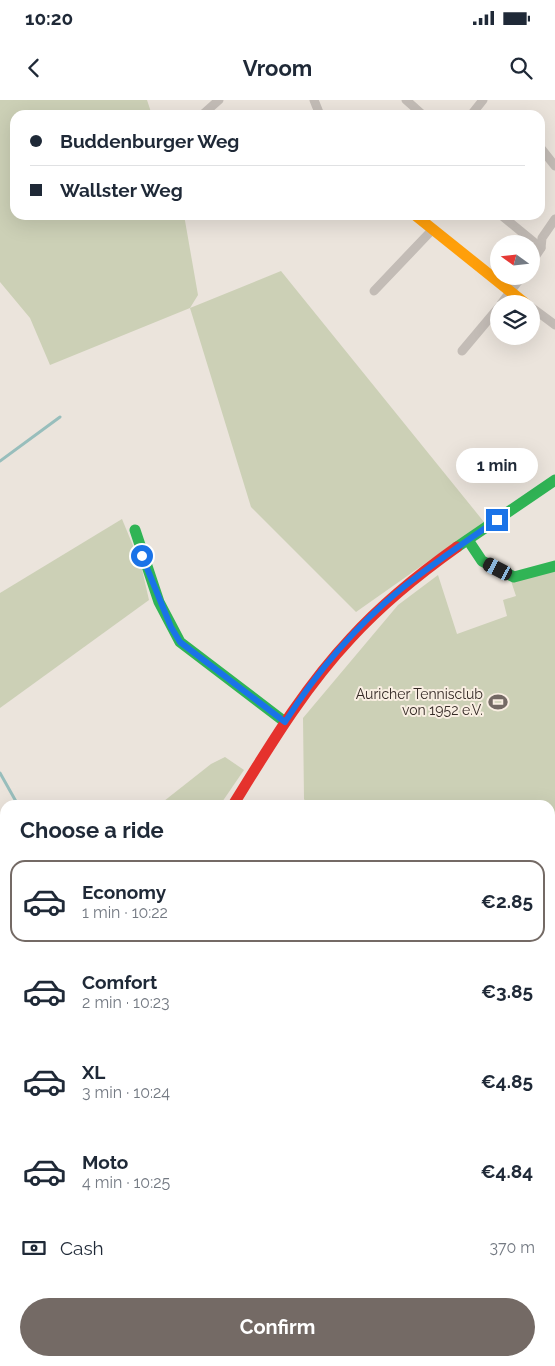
<!DOCTYPE html>
<html lang="en">
<head>
<meta charset="utf-8">
<style>
	body { margin:0; font-family:Raleway,sans-serif; background:#f2f2f3; color:#1f2937; height:100vh; display:flex; flex-direction:column; font-size:19px; white-space:nowrap }
	* { box-sizing:border-box; margin:0 }
	p { font-size:16px; color:#747a83 }
	.icon { flex:none; width:28px; height:28px; fill:none; stroke:currentColor; stroke-width:2; stroke-linecap:round; stroke-linejoin:round }
	.map { position:relative; flex:1; overflow:hidden }
	.drawer { position:absolute; left:0px; top:700px; width:555px; height:566px; display:flex; flex-direction:column; background:#fff; border-radius:15px 15px 0 0; box-shadow:0 5px 20px #0002 }
	.drawer>* { flex:none }
	.guide { position:absolute; left:10px; top:10px; width:535px; height:110px; border-radius:15px; box-shadow:0 5px 20px #0002; display:grid; align-content:center; height:110px; padding:0 20px; background:#fff }
	.needle { width:32px; rotate:285deg }
	.tools { position:absolute; left:490px; top:135px; display:grid; gap:10px }
	.tools a { display:grid; place-items:center; width:50px; height:50px; border-radius:50%; background:#fff; box-shadow:0 5px 20px #0002; font-size:25px }
	.end { position:absolute; width:22px; height:22px; margin:-11px; border:6px solid #1a73e8; background:#fff; box-shadow:0 0 0 2px #fff }
	.from { border-radius:50% }
	.bubble { position:absolute; height:35px; border-radius:18px; background:#fff; box-shadow:0 5px 20px #0002; font-size:16px; font-weight:700; line-height:35px; text-align:center }
	.car { position:absolute; width:15px; height:30px; margin:-15px -8px; border-radius:6px; box-shadow:0 0 4px 1px #0007; background:linear-gradient(#222 24%,#8ab4d8 0 40%,#222 0 76%,#8ab4d8 0 86%,#222 0) }
	.guide b { display:flex; align-items:center; gap:18px; height:48px; font-size:19px }
	.guide b+b { border-top:1px solid #e0e1e3 }
	.guide i { width:12px; height:12px; background:#1f2937 }
	ul { padding:0; list-style:none }
	li { display:flex; align-items:center; gap:15px; height:82px; margin:0 10px 8px; padding:0 10px; border:2px solid transparent; border-radius:15px }
	li div { flex:1 }
	li b { display:block; font-size:19px }
	li em { font-style:normal; font-weight:700 }
	li.on { border-color:#746a65 }
	li>.icon { width:45px; height:45px; stroke-width:1.5 }
	h2 { padding:0 20px; font-size:22px; line-height:60px }
	.pay { display:flex; align-items:center; gap:12px; height:55px; padding:0 20px; font-size:19px }
	.pay p { margin-inline-start:auto }
	.button { display:flex; gap:10px; margin-top:auto; padding:10px 20px }
	.button a { flex:1; height:58px; border-radius:30px; background:#746a65; color:#fff; font-size:20px; font-weight:700; line-height:58px; text-align:center }
	.status { display:flex; justify-content:space-between; align-items:center; height:35px; padding:0 25px; background:#fff; direction:ltr }
	.status svg { height:14px; fill:currentColor }
	header { display:flex; justify-content:space-between; align-items:center; height:65px; padding:0 20px; background:#fff; font-size:22px; font-weight:700 }
	.map>svg:first-child { display:block }
	.green { fill:#ccd0b6 }
	.lines { fill:none; stroke-linecap:round; stroke-linejoin:round }
	.stream { stroke:#98bebc; stroke-width:3 }
	.street { stroke:#c3bcb6; stroke-width:9 }
	.fast { stroke:#30b455; stroke-width:11 }
	.slow { stroke:#ff9f0a; stroke-width:11 }
	.jam { stroke:#e5322d; stroke-width:11 }
	.route { stroke:#1a73e8; stroke-width:6 }
	.labels { text-anchor:middle; dominant-baseline:central; stroke-width:4; stroke-linejoin:round; paint-order:stroke }
	.poi-label { font-size:14px; fill:#342925; stroke:#f9eee2; text-anchor:end }
</style>
</head>
<body>
<div class="status"><b>10:20</b><svg viewBox="0 0 49 12"><path d="M0 12V9h3v3zM5 12V6h3v6zM10 12V3h3v9zM15 12V0h3v12zM26 1h20v11H26zM47 4h2v5h-2z"/></svg></div>
<header><svg class="icon" aria-label="back" viewBox="0 0 24 24"><path d="M15 5l-7 7 7 7"/></svg>Vroom<svg class="icon" aria-label="search" viewBox="0 0 24 24"><circle cx="10" cy="10" r="6"/><path d="M15 15l6 6"/></svg></header>
<div class="map">
<svg width="555" height="1266" viewBox="0 0 555 1266">
	<rect width="100%" height="100%" fill="#ebe4dc"/>
	<g class="green">
		<path d="M0 0H147L152 15H15V115H184L198 195 190 208 281 171 484 422 356 512 251 407 190 208 50 265 30 218 0 182Z"/>
		<path d="M122 419 141 465 149 500 0 608V493Z"/>
		<path d="M555 470V1039L550 1041V826L553 825H550V705H307L304 699 303 618 398 505 438 475 457 534 507 516 503 500 516 496 511 481Z"/>
		<path d="M225 657 244 670 220 705H159L211 664Z"/>
		<path d="M0 765 5 793V915L0 918Z"/>
		<path d="M199 1261H314L318 1266H200Z"/>
	</g>
	<g class="lines">
		<g class="stream">
			<path d="M0 361 60 317"/>
			<path d="M0 673 18 705"/>
			<path d="M0 830 5 870"/>
		</g>
		<g class="street">
			<path d="M314 0 320 15"/>
			<path d="M406 0 423 15"/>
			<path d="M202 15 219 0"/>
			<path d="M471 15 483 0"/>
			<path d="M540 47 555 66"/>
			<path d="M501 115 541 148"/>
			<path d="M531 163 541 148 542 138 555 119"/>
			<path d="M374 191 433 129"/>
			<path d="M501 204 522 176"/>
			<path d="M531 207 555 225"/>
			<path d="M462 251 499 207"/>
			<path d="M0 1013 5 1012"/>
		</g>
		<g class="fast">
			<path d="M135 430 159 502 180 542 285 622"/>
			<path d="M468 440 482 461 514 477 555 466"/>
			<path d="M457 447 555 380"/>
		</g>
		<g class="slow">
			<path d="M415 115 526 204"/>
			<path d="M0 932 5 928"/>
		</g>
		<path class="jam" d="M233 705C269 647 304 588 351 538 383 503 419 474 457 447"/>
	</g>
	<g class="lines">
		<path class="route" d="M142 456 171 527 180 542 285 622C316 573 356 526 401 489 432 464 465 442 497 420"/>
	</g>
	<defs>
		<g id="stadium-bare" transform="scale(1.5)"><path d="M0-5a6.5 5 0 1 0 0 10a6.5 5 0 1 0 0-10ZM-3.5-1.8h7v3.6h-7Z" fill="#746a65" stroke="#f9eee2" stroke-width="2.5" paint-order="stroke"/></g>
	</defs>
	<g fill-rule="evenodd">
		<use href="#stadium-bare" x="498" y="602"/>
	</g>
	<g class="labels">
		<g class="poi-label">
			<text x="483" y="594">Auricher Tennisclub<tspan x="483" dy="16">von 1952 e.V.</tspan></text>
		</g>
	</g>
</svg>
<div class="tools">
<a><svg class="needle" viewBox="-14 -14 28 28"><path d="M0-13l5 13h-10z" fill="#e53935"/><path d="M0 13l5-13h-10z" fill="#747a83"/></svg></a>
<a><svg class="icon" aria-label="layers" viewBox="0 0 24 24"><path d="M12 4l9 5-9 5-9-5zM3 14l9 5 9-5"/></svg></a>
</div>
<i class="end from" style="left:142px;top:456px"></i>
<i class="end" style="left:497px;top:420px"></i>
<div class="bubble" style="left:456px;top:348px;width:82px">1 min</div>
<i class="car" style="left:498px;top:469px;rotate:297deg"></i>
<div class="guide">
<b><i class="from"></i>Buddenburger Weg</b>
<b><i></i>Wallster Weg</b>
</div>
<section class="drawer">
<h2>Choose a ride</h2>
<ul>
<li class="on"><svg class="icon" aria-label="car" viewBox="0 0 24 24"><path d="M5 17H2v-5l4-1 3-4h7l3 4 3 1v5h-3M9 17h6M6 11h13"/><circle cx="7" cy="17" r="2"/><circle cx="17" cy="17" r="2"/></svg><div><b>Economy</b><p>1 min · 10:22</p></div><em>€2.85</em></li>
<li><svg class="icon" aria-label="car" viewBox="0 0 24 24"><path d="M5 17H2v-5l4-1 3-4h7l3 4 3 1v5h-3M9 17h6M6 11h13"/><circle cx="7" cy="17" r="2"/><circle cx="17" cy="17" r="2"/></svg><div><b>Comfort</b><p>2 min · 10:23</p></div><em>€3.85</em></li>
<li><svg class="icon" aria-label="car" viewBox="0 0 24 24"><path d="M5 17H2v-5l4-1 3-4h7l3 4 3 1v5h-3M9 17h6M6 11h13"/><circle cx="7" cy="17" r="2"/><circle cx="17" cy="17" r="2"/></svg><div><b>XL</b><p>3 min · 10:24</p></div><em>€4.85</em></li>
<li><svg class="icon" aria-label="car" viewBox="0 0 24 24"><path d="M5 17H2v-5l4-1 3-4h7l3 4 3 1v5h-3M9 17h6M6 11h13"/><circle cx="7" cy="17" r="2"/><circle cx="17" cy="17" r="2"/></svg><div><b>Moto</b><p>4 min · 10:25</p></div><em>€4.84</em></li>
</ul>
<div class="pay"><svg class="icon" aria-label="cash" viewBox="0 0 24 24"><path d="M3 7h18v10H3z"/><circle cx="12" cy="12" r="2"/></svg>Cash<p>370 m</p></div>
<div class="button"><a>Confirm</a></div>
</section>
</div>
</body>
</html>
